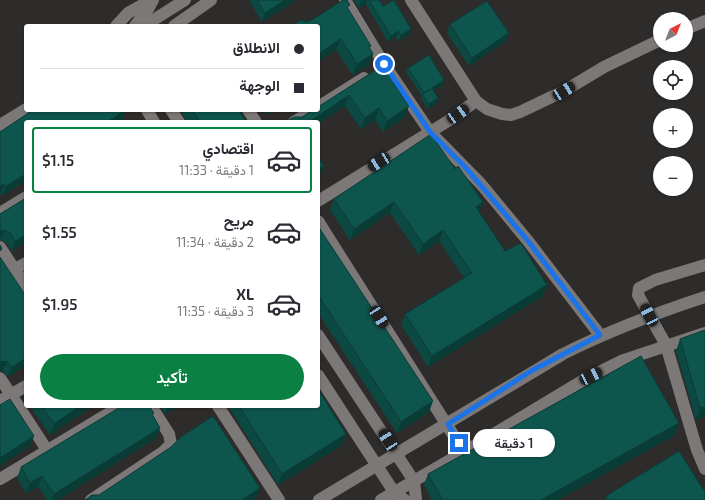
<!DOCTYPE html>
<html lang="ar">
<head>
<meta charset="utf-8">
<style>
	body { margin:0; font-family:"Exo 2",Vazirmatn,sans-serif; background:#f7f7f7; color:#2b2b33; direction:rtl; height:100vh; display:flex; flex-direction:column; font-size:15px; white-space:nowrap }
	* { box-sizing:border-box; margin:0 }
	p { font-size:13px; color:#7c7c81 }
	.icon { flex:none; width:22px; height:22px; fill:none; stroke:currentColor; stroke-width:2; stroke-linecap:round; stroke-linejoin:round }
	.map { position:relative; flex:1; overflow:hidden; direction:ltr }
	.details { position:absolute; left:24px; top:120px; width:296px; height:288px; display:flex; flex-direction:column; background:#fff; border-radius:4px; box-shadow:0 1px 3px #0004; direction:rtl }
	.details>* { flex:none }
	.top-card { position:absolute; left:24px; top:24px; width:296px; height:88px; border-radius:4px; box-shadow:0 1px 3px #0004; direction:rtl; display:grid; align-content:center; height:88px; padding:0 16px; background:#fff }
	.needle { width:26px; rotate:42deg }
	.buttons { position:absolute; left:653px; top:12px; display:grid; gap:8px }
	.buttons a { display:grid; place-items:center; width:40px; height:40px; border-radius:50%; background:#fff; box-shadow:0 1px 3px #0004; font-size:20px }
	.end { position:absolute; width:18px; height:18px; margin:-9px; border:5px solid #1a73e8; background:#fff; box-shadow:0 0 0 2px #fff }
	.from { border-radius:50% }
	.bubble { position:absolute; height:28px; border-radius:14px; background:#fff; box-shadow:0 1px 3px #0004; font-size:13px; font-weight:600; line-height:28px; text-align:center; direction:rtl }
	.car { position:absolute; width:12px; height:24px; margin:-12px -6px; border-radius:5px; box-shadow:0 0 3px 1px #0007; background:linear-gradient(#222 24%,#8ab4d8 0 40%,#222 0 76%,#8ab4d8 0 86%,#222 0) }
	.top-card b { display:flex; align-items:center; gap:14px; height:38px; font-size:15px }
	.top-card b+b { border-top:1px solid #e1e1e2 }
	.top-card i { width:10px; height:10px; background:#2b2b33 }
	ul { padding:7px 0 0; list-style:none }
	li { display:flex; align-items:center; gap:12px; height:66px; margin:0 8px 6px; padding:0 8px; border:2px solid transparent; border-radius:4px }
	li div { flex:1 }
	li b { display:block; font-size:15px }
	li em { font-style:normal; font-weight:600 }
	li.on { border-color:#0b8043 }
	li>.icon { width:36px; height:36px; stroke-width:1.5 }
	.action { display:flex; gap:8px; margin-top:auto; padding:8px 16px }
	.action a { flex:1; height:46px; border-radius:24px; background:#0b8043; color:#fff; font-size:16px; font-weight:600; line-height:46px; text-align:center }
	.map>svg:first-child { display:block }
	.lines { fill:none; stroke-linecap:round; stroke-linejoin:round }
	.minor { stroke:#7b7877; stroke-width:12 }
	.wall { fill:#0c4942 }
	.shaded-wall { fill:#0a3c36 }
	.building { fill:#0e554d; stroke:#0a3c36 }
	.route { stroke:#1a73e8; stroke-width:5 }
</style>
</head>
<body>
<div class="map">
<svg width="705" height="500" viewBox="0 0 705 500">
	<rect width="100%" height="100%" fill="#2e2c2b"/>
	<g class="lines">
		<g class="minor">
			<path d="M345 0 384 64 430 132 481 184 528 241 600 335"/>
			<path d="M411 0 476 101 487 109 502 114 511 115 520 112 564 91 604 67 660 40"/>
			<path d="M116 26 128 13 151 0"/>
			<path d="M135 26 148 9 153 0"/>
			<path d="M144 26 185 0"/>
			<path d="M174 26 211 0"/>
			<path d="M686 29 705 21"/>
			<path d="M318 107 364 78"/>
			<path d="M147 110 154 122"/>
			<path d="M171 110 179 122"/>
			<path d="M248 110 256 122"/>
			<path d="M294 122 313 110"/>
			<path d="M0 125 26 109"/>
			<path d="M318 201 448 121 476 101"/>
			<path d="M0 213 26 197"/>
			<path d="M318 221 464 452"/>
			<path d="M0 247 26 287"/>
			<path d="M705 265 655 280 639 288 638 295 666 345 697 450 705 469"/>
			<path d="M15 269 26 263"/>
			<path d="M318 335 414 481 416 500"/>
			<path d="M318 375 394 492 405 500"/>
			<path d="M0 378 47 450"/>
			<path d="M0 401 26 386"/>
			<path d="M218 406 279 500"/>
			<path d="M0 479 121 406"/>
			<path d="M91 500 163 452 171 444 169 434 151 406"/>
			<path d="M319 500 563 354C609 331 656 313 705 297"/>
			<path d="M381 500 464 452 587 378 621 361 705 333"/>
		</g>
	</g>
	<g class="wall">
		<path d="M249 0H296L262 22Z"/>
		<path d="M354 0H379L383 6 409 35 399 41 396 37 388 42 366 4 359 8Z"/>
		<path d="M349 10 373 54 369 65 353 75 336 50 306 22Z"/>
		<path d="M450 24 506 41 469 66 447 33Z"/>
		<path d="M382 66 405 117 383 132 375 120 361 129 345 106 318 124V122L302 117Z"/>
		<path d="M408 68 444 80 443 85 433 90 437 103 428 109 421 99 422 96 406 72Z"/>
		<path d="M33 110H126L123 119 118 122H26V183L25 184 24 182 2 196 1 193 0 194V132Z"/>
		<path d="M180 110H239L246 122H188Z"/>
		<path d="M264 110H275L267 115Z"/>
		<path d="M455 169 483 202 479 212 505 251 547 285 543 296 428 367 401 325 405 314 464 278 439 241 419 255 390 213 350 240 330 210 334 199Z"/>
		<path d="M26 198V242L12 251 6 243 0 240V214Z"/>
		<path d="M318 226 429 412 397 433 318 313Z"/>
		<path d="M0 257 26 365 8 377 3 371Z"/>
		<path d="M705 330V417L696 420 676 351 680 339Z"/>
		<path d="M26 392V400L24 397Z"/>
		<path d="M30 406H93L50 435Z"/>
		<path d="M160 406H179L165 414Z"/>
		<path d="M228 406H318L346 434 342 445 278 485Z"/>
		<path d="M153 416 160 428 156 438 58 500H47L38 487 26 493 17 478 21 467Z"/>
		<path d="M675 435 558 500H432L424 485 428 474Z"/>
		<path d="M606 496 705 500H605Z"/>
	</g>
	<g class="shaded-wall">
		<path d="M285 0H296L262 22 265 13Z"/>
		<path d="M365 0H367L366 4 359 8 361 3Z"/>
		<path d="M411 29 409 35 399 41 401 35Z"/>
		<path d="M398 31 396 37 388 42 391 36Z"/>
		<path d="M509 33 506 41 469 66 472 58Z"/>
		<path d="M341 39 336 50 318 62V54Z"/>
		<path d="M373 54 369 65 353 75 357 64Z"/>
		<path d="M444 80 443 85 430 93 432 88Z"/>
		<path d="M349 95 345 106 318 124V122H309Z"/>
		<path d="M438 98 437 103 428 109 429 104Z"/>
		<path d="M409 106 405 117 383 132 387 121Z"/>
		<path d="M379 108 375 120 361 129 365 118Z"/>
		<path d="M126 110 123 119 118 122H107Z"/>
		<path d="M269 110H275L267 115Z"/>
		<path d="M324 166 322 172 318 175V170Z"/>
		<path d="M26 174V178L24 182 2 196 6 186Z"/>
		<path d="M4 184 1 193 0 194V186Z"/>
		<path d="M394 202 390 213 350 240 354 229Z"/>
		<path d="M483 202 479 213 476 207Z"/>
		<path d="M4 230 0 240V231Z"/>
		<path d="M443 230 439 241 419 255 423 244Z"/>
		<path d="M26 235V242L12 251 15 241Z"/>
		<path d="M547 285 543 296 428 367 432 356Z"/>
		<path d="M26 358V365L8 377 12 367Z"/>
		<path d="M7 361 3 371 0 372V362Z"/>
		<path d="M433 401 429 412 397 433 401 422Z"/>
		<path d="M80 406H93L50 435 54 424Z"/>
		<path d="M168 406H179L165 414Z"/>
		<path d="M705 407V417L696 420 700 408Z"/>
		<path d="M679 423 675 435 558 500H541Z"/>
		<path d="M160 428 156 438 58 500H52L54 494Z"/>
		<path d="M346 434 342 445 278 485 282 474Z"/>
		<path d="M34 436 31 445 0 466V458Z"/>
		<path d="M42 476 38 487 26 493 30 483Z"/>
		<path d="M260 488 256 499 255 500H242Z"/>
	</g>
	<g class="building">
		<path d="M257 0H285L265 13Z"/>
		<path d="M343 0H347L350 5 347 7 371 46 369 47 373 54 357 64 341 39 318 54V26H292L301 20 306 22 310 21Z"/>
		<path d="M360 0H365L361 3Z"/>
		<path d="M369 0H379L383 6 394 0 411 29 401 35 398 31 391 36Z"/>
		<path d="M487 1 509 33 472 58 450 24Z"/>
		<path d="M429 55 444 80 432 88 438 98 429 104 422 94 431 89 424 93 408 68Z"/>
		<path d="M382 66 409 106 387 121 379 108 365 118 349 95 309 122H286L294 117H302L313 110H318V107Z"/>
		<path d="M33 110H126L107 122H26V174L6 186 4 184 0 186V132Z"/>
		<path d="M192 110H239L246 122H200Z"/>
		<path d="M431 134 455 169 458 166 483 202 476 207 505 251 521 243 547 285 432 356 405 314 472 273 443 230 423 244 394 202 354 229 334 199Z"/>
		<path d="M318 157 324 166 318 170Z"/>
		<path d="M26 198V235L15 241 10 233 4 230 0 231V214Z"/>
		<path d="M318 226 433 401 401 422 318 295Z"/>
		<path d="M0 245 2 249 0 251Z"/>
		<path d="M0 257 26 296V358L12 367 7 361 0 362Z"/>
		<path d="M705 330V407L700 408 680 339Z"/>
		<path d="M641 356 679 423 541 500H443L428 474Z"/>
		<path d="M318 389 346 434 282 474 239 406H318Z"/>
		<path d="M10 399 34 436 0 458V405Z"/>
		<path d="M42 406H80L54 424Z"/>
		<path d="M122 406H149L154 413 152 414 160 428 54 494 42 476 30 483 21 467Z"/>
		<path d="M213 416 260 488 242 500H85L92 495H99L171 447 181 437Z"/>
		<path d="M679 451 705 492V500H609L606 496Z"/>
	</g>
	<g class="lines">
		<path class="route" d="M384 64 430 132 465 167 490 196 528 241 600 335 531 371 448 424 459 443"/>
	</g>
</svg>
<div class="buttons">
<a><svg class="needle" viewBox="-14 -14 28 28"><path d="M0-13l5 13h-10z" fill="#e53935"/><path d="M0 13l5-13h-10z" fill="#7c7c81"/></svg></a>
<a><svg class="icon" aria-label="locate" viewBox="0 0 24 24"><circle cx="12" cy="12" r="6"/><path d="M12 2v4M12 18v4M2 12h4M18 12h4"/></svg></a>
<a>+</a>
<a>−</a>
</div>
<i class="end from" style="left:384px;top:64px"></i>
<i class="end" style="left:459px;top:443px"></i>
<div class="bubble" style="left:473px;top:429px;width:82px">1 دقيقة</div>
<i class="car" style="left:564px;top:91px;rotate:58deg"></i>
<i class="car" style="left:458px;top:114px;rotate:56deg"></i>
<i class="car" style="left:379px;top:162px;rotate:238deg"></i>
<i class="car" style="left:649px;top:315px;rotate:333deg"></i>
<i class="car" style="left:379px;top:317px;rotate:147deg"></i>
<i class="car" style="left:591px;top:376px;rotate:63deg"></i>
<i class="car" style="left:388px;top:440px;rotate:327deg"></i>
<div class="top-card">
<b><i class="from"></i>الانطلاق</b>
<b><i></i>الوجهة</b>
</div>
<section class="details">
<ul>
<li class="on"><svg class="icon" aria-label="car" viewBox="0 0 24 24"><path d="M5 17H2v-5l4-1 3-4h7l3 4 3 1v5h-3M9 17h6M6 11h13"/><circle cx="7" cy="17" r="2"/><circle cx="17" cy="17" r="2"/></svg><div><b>اقتصادي</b><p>1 دقيقة · 11:33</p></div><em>$1.15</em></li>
<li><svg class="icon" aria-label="car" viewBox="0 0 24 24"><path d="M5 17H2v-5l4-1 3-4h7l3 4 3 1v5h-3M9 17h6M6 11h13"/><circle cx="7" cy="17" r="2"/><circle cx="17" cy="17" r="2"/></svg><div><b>مريح</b><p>2 دقيقة · 11:34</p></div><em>$1.55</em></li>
<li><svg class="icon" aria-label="car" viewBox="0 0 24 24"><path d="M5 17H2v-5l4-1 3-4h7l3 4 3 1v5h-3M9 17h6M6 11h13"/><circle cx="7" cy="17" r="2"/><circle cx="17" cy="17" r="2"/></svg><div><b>XL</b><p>3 دقيقة · 11:35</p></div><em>$1.95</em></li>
</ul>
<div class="action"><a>تأكيد</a></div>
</section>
</div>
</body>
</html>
